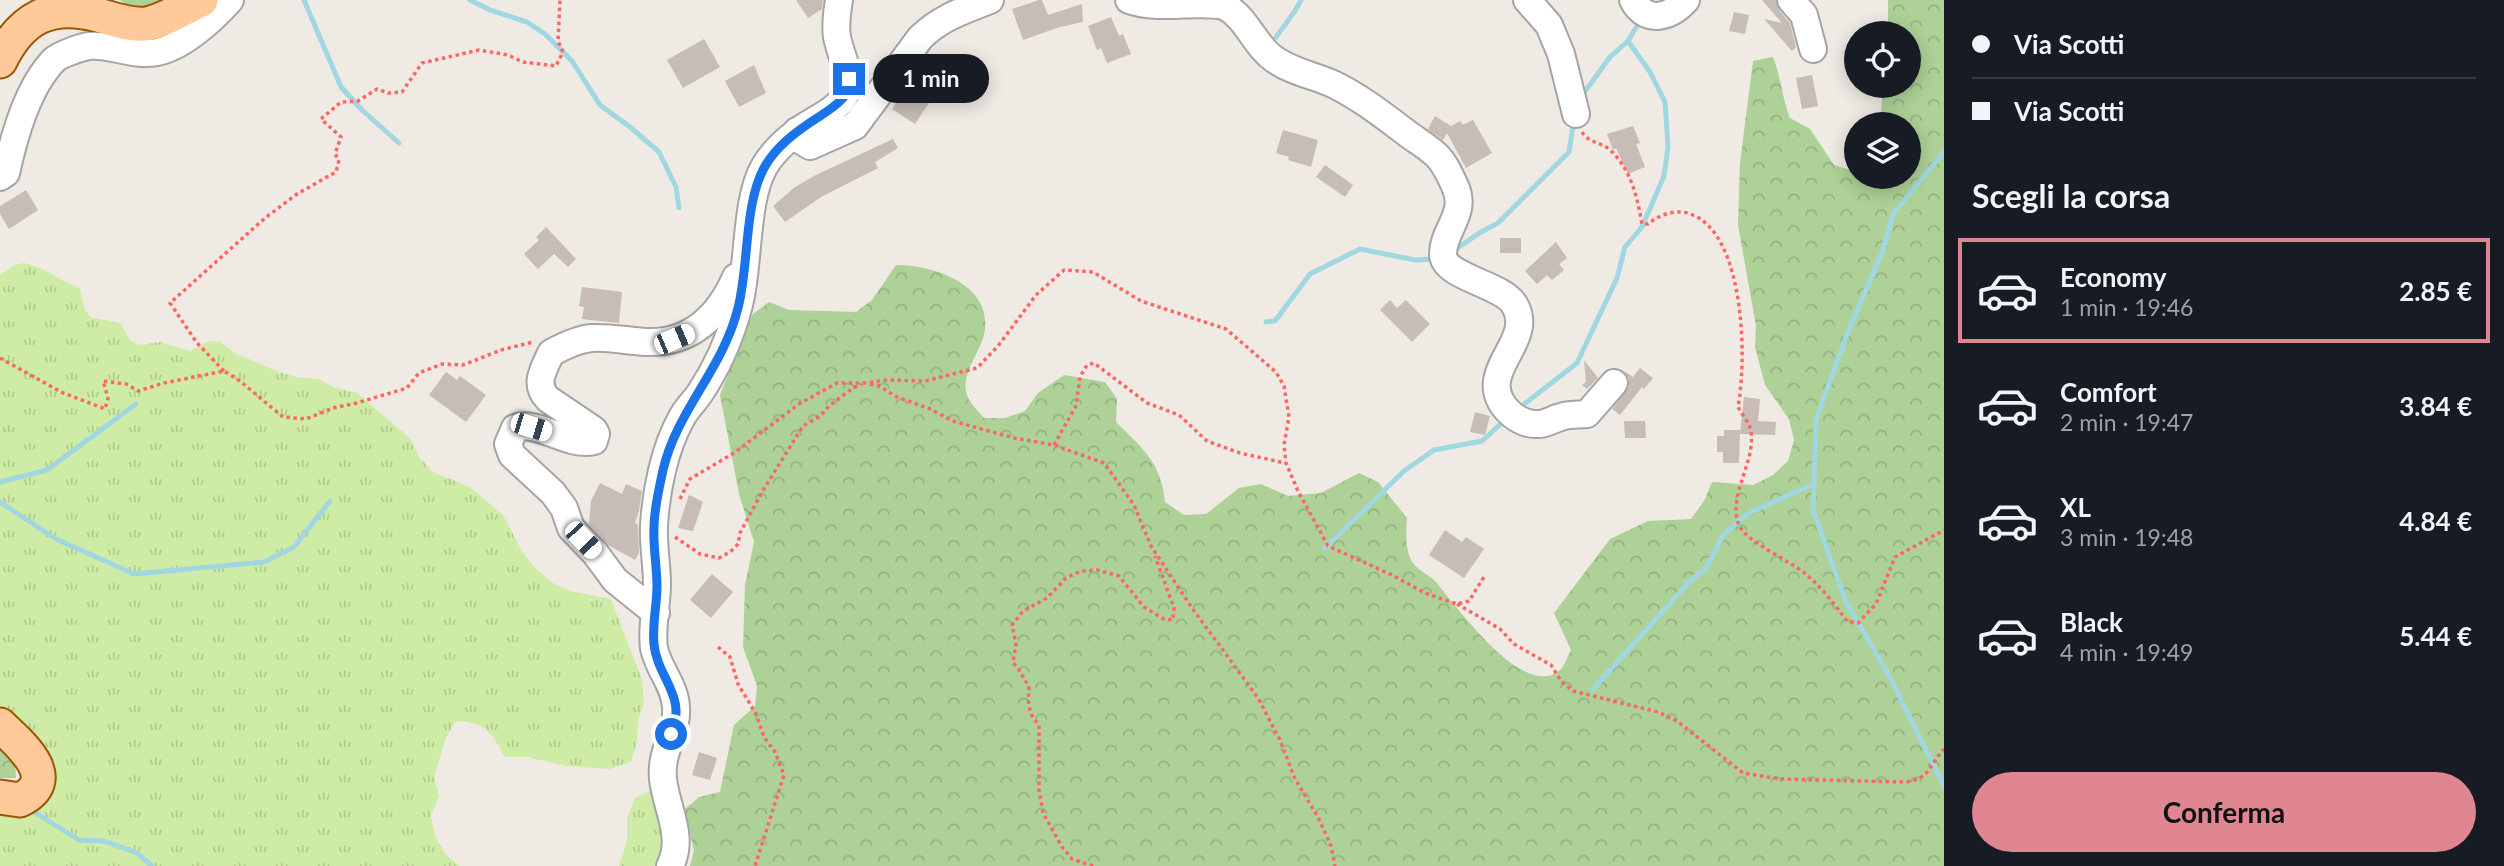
<!DOCTYPE html>
<html lang="it">
<head>
<meta charset="utf-8">
<style>
	body { margin:0; font-family:Lato,sans-serif; background:#20242c; color:#f1f3f6; height:100vh; display:flex; flex-direction:column; font-size:26px; white-space:nowrap }
	* { box-sizing:border-box; margin:0 }
	p { font-size:23px; color:#9ea1a6 }
	.icon { flex:none; width:38px; height:38px; fill:none; stroke:currentColor; stroke-width:2; stroke-linecap:round; stroke-linejoin:round }
	.map { position:relative; flex:1; overflow:hidden }
	.drawer { display:flex; flex-direction:column; background:#171b24; width:560px }
	.drawer>* { flex:none }
	.top-card { display:grid; align-content:center; height:154px; padding:0 28px; background:#171b24 }
	.tools { position:absolute; left:1844px; top:21px; display:grid; gap:14px }
	.tools a { display:grid; place-items:center; width:77px; height:77px; border-radius:50%; background:#171b24; box-shadow:0 4px 18px #0003; font-size:35px }
	.end { position:absolute; width:32px; height:32px; margin:-16px; border:9px solid #1a73e8; background:#fff; box-shadow:0 0 0 4px #fff }
	.from { border-radius:50% }
	.bubble { position:absolute; height:49px; border-radius:24px; background:#171b24; box-shadow:0 4px 18px #0003; font-size:23px; font-weight:700; line-height:49px; text-align:center }
	.car { position:absolute; width:21px; height:42px; margin:-21px -10px; border-radius:9px; box-shadow:0 0 5px 2px #0007; background:linear-gradient(#fff 24%,#345 0 40%,#fff 0 76%,#345 0 86%,#fff 0) }
	.top-card b { display:flex; align-items:center; gap:24px; height:66px; font-size:26px }
	.top-card b+b { border-top:2px solid #363941 }
	.top-card i { width:18px; height:18px; background:#f1f3f6 }
	ul { padding:0; list-style:none }
	li { display:flex; align-items:center; gap:21px; height:105px; margin:0 14px 10px; padding:0 14px; border:4px solid transparent; border-radius:0px }
	li div { flex:1 }
	li b { display:block; font-size:26px }
	li em { font-style:normal; font-weight:700 }
	li.current { border-color:#e08690 }
	li>.icon { width:63px; height:63px; stroke-width:1.5 }
	h2 { padding:0 28px; font-size:32px; line-height:84px }
	.button { display:flex; gap:14px; margin-top:auto; padding:14px 28px }
	.button a { flex:1; height:80px; border-radius:42px; background:#e08690; color:#111; font-size:28px; font-weight:700; line-height:80px; text-align:center }
	main { display:flex; flex:1; min-height:0 }
	.map>svg:first-child { display:block }
	.grass { fill:url(#grass-tufts) }
	.forest { fill:url(#forest-crowns) }
	.lines { fill:none; stroke-linecap:round; stroke-linejoin:round }
	.stream { stroke:#a1d7e0; stroke-width:5 }
	.building { fill:#c7bcb6 }
	.minor-casing { stroke:#a5a5a5; stroke-width:30 }
	.major-casing { stroke:#985700; stroke-width:37 }
	.path { stroke:#ff6665; stroke-width:3.5; stroke-dasharray:3.5 3.5; stroke-linecap:butt }
	.minor { stroke:#fff; stroke-width:26 }
	.major { stroke:#ffc999; stroke-width:33 }
	.route { stroke:#1a73e8; stroke-width:9 }
</style>
</head>
<body>
<main>
<div class="map">
<svg width="1944" height="866" viewBox="0 0 1944 866">
	<defs>
		<pattern id="grass-tufts" width="24" height="20" patternUnits="userSpaceOnUse" patternTransform="scale(1.75)"><rect width="24" height="20" fill="#cfeca6"/><path d="M3 7l-1-3M5 7V3M7 7l1-3M15 17l-1-3M17 17v-4M19 17l1-3" fill="none" stroke="#b1ca8e"/></pattern>
		<pattern id="forest-crowns" width="20" height="18" patternUnits="userSpaceOnUse" patternTransform="scale(1.75)"><rect width="20" height="18" fill="#add196"/><path d="M2 6a3 3 0 1 1 6 0M12 15a3 3 0 1 1 6 0" fill="none" stroke="#94b381"/></pattern>
	</defs>
	<rect width="100%" height="100%" fill="#efeae3"/>
	<g class="grass">
		<path d="M24 263C45 267 60 281 80 288L84 308 90 317 120 323 130 340 139 345 160 342 190 351 210 341 220 342 237 354 277 371 296 377 318 379 336 388 357 393 411 439 419 457 433 472 470 487 503 515 522 551 534 567 551 582 570 591 611 599 642 680 644 702 638 722 637 742 631 762 610 769 567 766 527 757H505C490 731 487 723 456 721L446 737 434 777 439 796 431 816 435 836 446 855 460 866H0V808C22 816 32 820 47 798L0 715V275L14 265Z"/>
		<path d="M656 788 663 847 654 866H619L627 840V818L635 798Z"/>
	</g>
	<g class="forest">
		<path d="M120 0H174L150 12 129 7Z"/>
		<path d="M1888 0H1944V866H690L694 850 684 810 699 797 720 792 734 725 755 706 757 686 743 647 745 585 754 542 739 494 720 395 752 315 769 302 789 310 856 312 872 300 896 265C936 265 995 286 984 335 980 350 968 365 966 381 963 397 974 407 984 418H1005L1025 411 1038 393 1064 375 1105 382 1117 399 1116 422C1143 449 1161 462 1165 502L1184 515 1206 514 1239 488 1261 484 1288 496 1321 493 1359 473 1378 482 1407 518C1406 532 1405 547 1411 560 1415 569 1428 574 1435 581 1455 604 1525 704 1561 669 1565 665 1568 655 1571 650L1554 613 1610 539 1648 521 1691 519 1704 501 1712 482 1753 485 1773 475 1788 461 1794 440 1789 419 1765 385 1755 347 1756 326 1738 225 1740 163 1753 61 1773 57C1781 77 1782 98 1790 118L1810 129 1834 165 1857 172V177H1909V124H1880L1883 86H1909V33H1888Z"/>
		<path d="M0 742 15 759 16 778H0Z"/>
	</g>
	<g class="lines">
		<g class="stream">
			<path d="M304 0 341 87 362 110 399 143"/>
			<path d="M470 0 490 10 527 22 545 34 572 61 600 105 630 127 659 152 676 187 679 208"/>
			<path d="M1276 37 1295 11 1301 0"/>
			<path d="M1581 97 1610 57 1628 41 1641 19"/>
			<path d="M1944 152 1893 214 1883 250 1846 337 1816 420 1813 510 1846 602 1891 679 1944 786"/>
			<path d="M1453 251 1481 232 1498 223 1569 152 1574 120"/>
			<path d="M1266 322 1275 321 1310 274 1360 249 1415 260 1435 259"/>
			<path d="M1518 409 1577 363 1617 278 1625 247 1642 227 1664 176 1668 147 1665 102 1650 72 1628 41"/>
			<path d="M0 482 47 470 136 404"/>
			<path d="M0 502 56 539 134 574 264 562 294 547 330 501"/>
			<path d="M1324 549 1404 471 1434 450 1482 441 1505 420"/>
			<path d="M1593 689 1690 581 1707 567 1723 535 1749 513 1814 484"/>
			<path d="M28 808 79 840 104 841 137 853 152 866"/>
		</g>
	</g>
	<g class="building">
		<path d="M796 0H823L822 9 808 18Z"/>
		<path d="M1039 0H1042L1048 15 1082 4 1083 22 1060 27 1023 40 1012 9Z"/>
		<path d="M1762 0H1776L1779 10 1790 23 1796 47 1792 51 1764 19 1782 23Z"/>
		<path d="M1734 12 1749 15 1745 34 1729 31Z"/>
		<path d="M1111 17 1119 36 1123 34 1131 54 1107 63 1101 48 1097 50 1088 26Z"/>
		<path d="M704 39 720 67 683 88 667 60Z"/>
		<path d="M754 65 766 93 739 107 725 81Z"/>
		<path d="M1812 75 1818 106 1802 109 1796 78Z"/>
		<path d="M908 85 931 100 915 124 892 109Z"/>
		<path d="M1435 116 1451 126 1460 121 1463 125 1473 120 1492 153 1466 168 1447 133 1443 140 1428 129Z"/>
		<path d="M1633 126 1640 143 1636 144 1645 167 1628 174 1616 148 1613 150 1607 134Z"/>
		<path d="M1283 130 1318 140 1311 167 1288 160 1289 157 1276 153Z"/>
		<path d="M893 139 898 148 875 162 878 168 821 197 785 222 773 206 795 187 816 175Z"/>
		<path d="M1325 165 1353 185 1345 197 1316 177Z"/>
		<path d="M26 190 38 210 9 229 0 214V206Z"/>
		<path d="M546 227 576 259 568 267 554 254 538 269 524 254 539 240 536 237Z"/>
		<rect x="1500" y="238" width="21" height="15"/>
		<path d="M1556 242 1567 258 1559 264 1564 270 1552 280 1547 275 1537 284 1525 271Z"/>
		<path d="M582 287 622 292 619 323 582 319 584 307 579 306Z"/>
		<path d="M1390 300 1397 308 1406 300 1430 324 1412 342 1380 310Z"/>
		<path d="M1584 360 1598 378 1587 389 1582 385 1586 382Z"/>
		<path d="M1640 368 1653 378 1644 389 1642 387 1620 415 1612 409 1629 387V379L1624 371 1633 377Z"/>
		<path d="M446 372 457 380 460 376 486 395 466 422 429 395Z"/>
		<path d="M1744 397 1760 399 1758 421 1776 422 1775 435 1740 434Z"/>
		<path d="M1475 412 1490 416 1485 435 1470 432Z"/>
		<path d="M1624 421H1645L1646 438H1625Z"/>
		<path d="M1724 430H1740L1739 463H1723V452H1717V436H1724Z"/>
		<path d="M600 483 622 494 626 484 642 491 639 511 635 523 638 525 639 553 635 560 608 545 589 524 591 501Z"/>
		<path d="M689 495 703 502 693 531 678 528Z"/>
		<path d="M1445 530 1462 542 1466 537 1484 549 1464 578 1429 555Z"/>
		<path d="M712 574 733 592 711 618 690 600Z"/>
		<path d="M699 752 717 758 710 780 692 775Z"/>
	</g>
	<g class="lines">
		<g class="minor-casing">
			<g id="minor">
				<path d="M1129 0C1160 11 1196 0 1224 6 1246 16 1254 45 1274 59 1292 72 1313 75 1333 84 1360 97 1384 116 1408 134 1416 140 1426 146 1434 153 1443 160 1449 173 1454 184 1469 213 1443 229 1443 254 1443 277 1502 284 1514 304 1538 342 1471 372 1508 411 1515 418 1525 424 1536 424 1545 425 1552 419 1561 417 1569 414 1578 415 1587 414L1614 383"/>
				<path d="M1527 0 1549 25 1561 54 1576 114"/>
				<path d="M1633 0C1646 25 1671 17 1686 0"/>
				<path d="M1791 0 1804 15 1813 49"/>
				<path d="M797 131 800 140 810 146 855 126 920 38C940 18 964 10 990 0"/>
				<path d="M0 177 6 173C14 137 27 88 54 60 59 55 79 48 88 46 109 43 133 57 157 52 183 47 213 19 230 0"/>
				<path d="M656 613 615 580 595 553 571 528 564 508 553 493 512 455 508 444 515 428C537 419 569 448 594 441L596 434 594 430 548 399C533 384 544 369 551 353 562 347 579 339 592 338 609 337 628 341 646 342 691 344 719 316 736 277"/>
				<path d="M670 866C685 837 666 808 663 779 660 750 678 733 676 707 675 685 658 669 654 648 651 629 657 604 657 584 657 565 653 545 654 526 656 491 664 450 681 419 686 409 694 402 700 393 716 369 729 340 737 312 750 269 744 203 764 167 772 153 785 141 797 132 811 120 839 111 846 93 853 76 840 54 837 37 835 25 837 12 839 0"/>
			</g>
		</g>
		<g class="major-casing">
			<g id="major">
				<path d="M0 61C21 18 50 2 98 15 113 19 130 26 146 24 161 22 186 7 201 0"/>
				<path d="M0 725C19 743 63 779 20 800L0 797"/>
			</g>
		</g>
		<g class="path">
			<path d="M1582 132C1589 143 1600 142 1609 149 1631 169 1637 196 1642 224H1648C1660 214 1678 208 1693 215 1745 237 1747 360 1738 407 1741 413 1746 419 1749 425 1761 455 1726 495 1739 525 1747 543 1792 561 1808 576 1823 589 1835 605 1847 621L1858 623 1876 604 1895 557 1944 530"/>
			<path d="M0 358 61 392 105 409 108 398 103 381 126 384 138 391 164 383 224 371 240 381 283 417 306 419 333 408 357 403 407 388 419 373 442 364 463 365 501 350 533 342"/>
			<path d="M224 371 197 343 170 303 265 218 297 194 336 172 339 160 335 154 341 137 321 119 341 102 358 101 377 89 388 93 402 92 422 63 479 50 508 55 523 62 556 66 563 52 558 41 560 0"/>
			<path d="M870 384 879 386 897 397 930 409 953 421 1014 438 1054 445 1104 463 1134 505 1151 546 1192 608 1258 698 1280 740 1295 779 1319 819 1331 846 1335 866"/>
			<path d="M1054 445 1076 406 1080 377 1087 365 1094 363 1147 403 1179 415 1207 441 1240 453 1285 463"/>
			<path d="M680 499 690 479 734 453 799 404 837 383H865L888 380 925 381 977 368 998 346 1036 295 1064 270 1093 272 1141 301 1226 329 1276 372 1284 386 1289 417 1284 445 1286 463 1298 491 1328 546 1392 575 1425 593 1457 604 1469 601 1484 577"/>
			<path d="M675 537 700 554 719 558 730 552 738 544 740 533 762 492 803 426 820 416 829 406 853 388 862 384"/>
			<path d="M1457 604 1500 629 1514 644 1551 665 1561 681 1573 691 1658 712 1677 721 1743 773 1780 779 1906 782C1930 779 1929 765 1944 749"/>
			<path d="M718 647 730 657 738 684 756 714 764 737 775 752 784 775 755 866"/>
			<path d="M1093 866 1072 859 1062 847 1043 813 1039 790V725C1027 712 1028 702 1029 686 1023 679 1021 670 1013 663L1016 644 1012 625 1023 611 1047 598 1066 578 1081 571 1097 570 1119 576 1144 607 1164 619 1173 620 1174 608 1155 556"/>
		</g>
		<use href="#minor" class="minor"/>
		<use href="#major" class="major"/>
	</g>
	<g class="lines">
		<path class="route" d="M671 734C688 696 657 678 654 644 652 625 657 605 657 586 657 567 653 547 654 528 654 509 659 489 663 470 677 410 723 369 738 308 749 266 744 205 764 168 776 146 797 131 817 118 826 112 840 104 846 94 848 91 848 83 849 79"/>
	</g>
</svg>
<div class="tools">
<a><svg class="icon" aria-label="locate" viewBox="0 0 24 24"><circle cx="12" cy="12" r="6"/><path d="M12 2v4M12 18v4M2 12h4M18 12h4"/></svg></a>
<a><svg class="icon" aria-label="layers" viewBox="0 0 24 24"><path d="M12 4l9 5-9 5-9-5zM3 14l9 5 9-5"/></svg></a>
</div>
<i class="end from" style="left:671px;top:734px"></i>
<i class="end" style="left:849px;top:79px"></i>
<div class="bubble" style="left:873px;top:54px;width:116px">1 min</div>
<i class="car" style="left:674px;top:339px;rotate:67deg"></i>
<i class="car" style="left:531px;top:427px;rotate:107deg"></i>
<i class="car" style="left:583px;top:540px;rotate:136deg"></i>
</div>
<section class="drawer">
<div class="top-card">
<b><i class="from"></i>Via Scotti</b>
<b><i></i>Via Scotti</b>
</div>
<h2>Scegli la corsa</h2>
<ul>
<li class="current"><svg class="icon" aria-label="car" viewBox="0 0 24 24"><path d="M5 17H2v-5l4-1 3-4h7l3 4 3 1v5h-3M9 17h6M6 11h13"/><circle cx="7" cy="17" r="2"/><circle cx="17" cy="17" r="2"/></svg><div><b>Economy</b><p>1 min · 19:46</p></div><em>2.85 €</em></li>
<li><svg class="icon" aria-label="car" viewBox="0 0 24 24"><path d="M5 17H2v-5l4-1 3-4h7l3 4 3 1v5h-3M9 17h6M6 11h13"/><circle cx="7" cy="17" r="2"/><circle cx="17" cy="17" r="2"/></svg><div><b>Comfort</b><p>2 min · 19:47</p></div><em>3.84 €</em></li>
<li><svg class="icon" aria-label="car" viewBox="0 0 24 24"><path d="M5 17H2v-5l4-1 3-4h7l3 4 3 1v5h-3M9 17h6M6 11h13"/><circle cx="7" cy="17" r="2"/><circle cx="17" cy="17" r="2"/></svg><div><b>XL</b><p>3 min · 19:48</p></div><em>4.84 €</em></li>
<li><svg class="icon" aria-label="car" viewBox="0 0 24 24"><path d="M5 17H2v-5l4-1 3-4h7l3 4 3 1v5h-3M9 17h6M6 11h13"/><circle cx="7" cy="17" r="2"/><circle cx="17" cy="17" r="2"/></svg><div><b>Black</b><p>4 min · 19:49</p></div><em>5.44 €</em></li>
</ul>
<div class="button"><a>Conferma</a></div>
</section>
</main>
</body>
</html>
